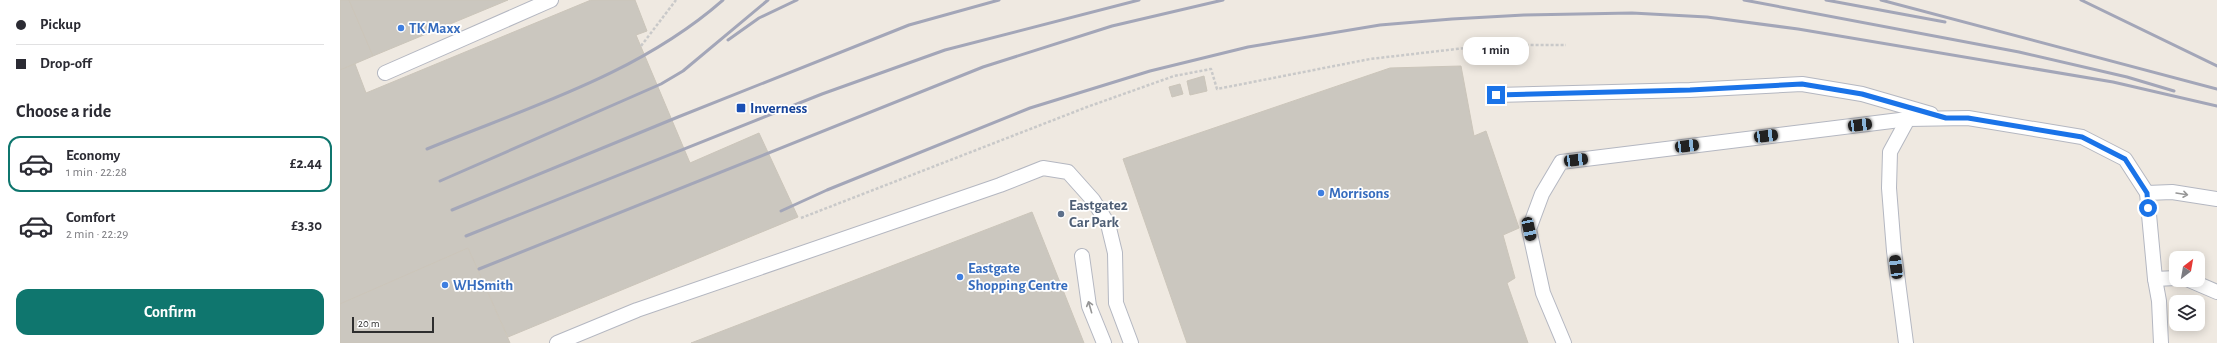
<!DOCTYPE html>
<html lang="en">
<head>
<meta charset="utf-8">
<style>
	body { margin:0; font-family:"Alegreya Sans",sans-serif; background:#f2f2f3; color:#2b2b33; height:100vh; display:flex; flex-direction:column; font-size:15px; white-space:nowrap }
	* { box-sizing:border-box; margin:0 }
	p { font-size:13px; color:#7c7c81 }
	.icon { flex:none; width:22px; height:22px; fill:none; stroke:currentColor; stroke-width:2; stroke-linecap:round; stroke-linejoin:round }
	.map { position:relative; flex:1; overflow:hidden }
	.sheet { display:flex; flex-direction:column; background:#fff; width:340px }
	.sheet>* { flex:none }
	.hud { display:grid; align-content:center; height:88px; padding:0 16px; background:#fff }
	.needle { width:26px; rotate:31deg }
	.buttons { position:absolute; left:1829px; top:251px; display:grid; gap:8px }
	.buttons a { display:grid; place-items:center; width:36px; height:36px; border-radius:8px; background:#fff; box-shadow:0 2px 10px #0003; font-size:20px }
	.scale { position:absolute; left:12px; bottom:10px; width:82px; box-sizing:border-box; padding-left:4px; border:2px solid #2e2e2e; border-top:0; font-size:11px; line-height:14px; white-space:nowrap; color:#2e2e2e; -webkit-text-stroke:3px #fff; paint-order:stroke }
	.end { position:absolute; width:18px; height:18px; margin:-9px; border:5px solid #1a73e8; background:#fff; box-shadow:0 0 0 2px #fff }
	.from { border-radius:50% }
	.bubble { position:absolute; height:28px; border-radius:12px; background:#fff; box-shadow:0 2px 10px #0003; font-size:13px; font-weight:700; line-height:28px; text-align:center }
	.car { position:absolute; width:12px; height:24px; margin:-12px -6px; border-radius:5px; box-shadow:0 0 3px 1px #0007; background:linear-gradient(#222 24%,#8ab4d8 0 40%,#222 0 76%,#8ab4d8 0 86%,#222 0) }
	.hud b { display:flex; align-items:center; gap:14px; height:38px; font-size:15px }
	.hud b+b { border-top:1px solid #e1e1e2 }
	.hud i { width:10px; height:10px; background:#2b2b33 }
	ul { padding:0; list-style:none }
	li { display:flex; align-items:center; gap:12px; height:56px; margin:0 8px 6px; padding:0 8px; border:2px solid transparent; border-radius:12px }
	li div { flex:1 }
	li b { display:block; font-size:15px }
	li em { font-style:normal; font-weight:700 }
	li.on { border-color:#0f766e }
	li>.icon { width:36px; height:36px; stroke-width:1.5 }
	h2 { padding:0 16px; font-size:18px; line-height:48px }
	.action { display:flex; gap:8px; margin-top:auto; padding:8px 16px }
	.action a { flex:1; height:46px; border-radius:12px; background:#0f766e; color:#fff; font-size:16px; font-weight:700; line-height:46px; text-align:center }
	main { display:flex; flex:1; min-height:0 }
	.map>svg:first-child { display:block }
	.building { fill:#cbc7bf; stroke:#cbc5ba }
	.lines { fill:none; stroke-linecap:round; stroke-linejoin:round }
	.lane-casing { stroke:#b4b7c1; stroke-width:16 }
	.path { stroke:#c9c9c9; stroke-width:2.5; stroke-dasharray:3 2; stroke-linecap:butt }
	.lane { stroke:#fff; stroke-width:14 }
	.rail { stroke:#a3a6b8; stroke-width:3 }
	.oneway { stroke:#969696 }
	.route { stroke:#1a73e8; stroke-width:5 }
	.shop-dot { fill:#3f7fe0; stroke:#fff; stroke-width:1.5 }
	.transit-dot { fill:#1a4fb4; stroke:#fff; stroke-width:1.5 }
	.service-dot { fill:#5c6f8a; stroke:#fff; stroke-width:1.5 }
	.labels { text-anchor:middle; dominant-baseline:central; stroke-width:3.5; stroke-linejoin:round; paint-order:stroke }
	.shop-label { font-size:15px; font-weight:bold; fill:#366cbe; stroke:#fff; text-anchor:start }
	.transit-label { font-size:15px; font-weight:bold; fill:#164399; stroke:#fff; text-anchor:start }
	.service-label { font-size:15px; font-weight:bold; fill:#4e5e75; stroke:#fff; text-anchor:start }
</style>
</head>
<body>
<main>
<section class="sheet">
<div class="hud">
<b><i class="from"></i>Pickup</b>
<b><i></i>Drop-off</b>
</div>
<h2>Choose a ride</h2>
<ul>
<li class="on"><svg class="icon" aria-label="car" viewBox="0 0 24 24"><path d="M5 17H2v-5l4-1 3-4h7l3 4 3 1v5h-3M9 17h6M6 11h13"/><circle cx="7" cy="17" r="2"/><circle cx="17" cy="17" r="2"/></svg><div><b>Economy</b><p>1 min · 22:28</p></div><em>£2.44</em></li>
<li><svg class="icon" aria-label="car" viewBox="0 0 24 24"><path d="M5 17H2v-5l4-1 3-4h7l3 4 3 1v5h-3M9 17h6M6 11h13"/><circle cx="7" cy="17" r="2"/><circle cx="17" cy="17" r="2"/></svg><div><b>Comfort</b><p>2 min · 22:29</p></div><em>£3.30</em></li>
</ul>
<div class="action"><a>Confirm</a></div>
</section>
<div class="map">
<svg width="1877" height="343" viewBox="0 0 1877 343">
	<rect width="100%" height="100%" fill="#efe9e1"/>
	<g class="building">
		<path d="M0 0H9L33 56 0 70Z"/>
		<path d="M9 0H168L33 56Z"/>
		<path d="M251 0H295L307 31 296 35 350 163 419 133 458 217 168 337 128 248 0 304V70L15 64 26 93Z"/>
		<path d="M1121 66 1134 136 1146 131 1179 228 1163 235 1175 278 1167 283 1188 343H847L783 159 1050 68Z"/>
		<path d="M864 76 867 91 850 95 847 81Z"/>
		<path d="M840 84 843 94 832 97 829 87Z"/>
		<path d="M692 212 744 343H351Z"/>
		<path d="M128 248 170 343H0V304Z"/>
	</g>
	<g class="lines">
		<g class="lane-casing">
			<g id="lane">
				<path d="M45 73 211 0"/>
				<path d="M1156 95 1350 90 1462 84 1522 94 1591 114"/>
				<path d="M1807 193 1832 192 1877 199"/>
				<path d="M742 256 749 306 764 343"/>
				<path d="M1815 279 1836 278"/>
				<path d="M1849 280 1877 292"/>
				<path d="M217 343 297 310 660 185 703 168 728 172 753 200 768 224 775 253 776 303 791 343"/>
				<path d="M1224 343 1203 293 1189 229 1202 194 1221 162 1568 119"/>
				<path d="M1566 343 1554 251 1549 188 1550 152 1568 119 1628 118 1742 137 1785 159 1807 193 1815 279 1819 301 1821 343"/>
			</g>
		</g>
		<g class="path">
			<path d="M301 46 336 0"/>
			<path d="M461 218 747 107 834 76 871 69 877 89 1030 59 1151 45H1226"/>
		</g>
		<use href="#lane" class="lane"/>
		<g class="rail">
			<path d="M1404 0 1679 52 1787 77 1834 91"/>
			<path d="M1486 0 1605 22"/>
			<path d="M1541 0 1877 89"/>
			<path d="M1741 0 1877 66"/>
			<path d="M388 40 419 18 457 0"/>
			<path d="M87 149C189 107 299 74 383 0"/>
			<path d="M100 181 321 84 343 71 428 0"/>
			<path d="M112 210 338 117 569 25 659 0"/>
			<path d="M441 211 487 190 690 108 810 71 908 47 1040 25 1112 19 1184 15 1292 13 1367 17 1458 29 1773 82 1877 106"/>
			<path d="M126 236 482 94 605 50 799 0"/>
			<path d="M139 269 643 67 772 26 883 0"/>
		</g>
	</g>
	<defs><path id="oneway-shaft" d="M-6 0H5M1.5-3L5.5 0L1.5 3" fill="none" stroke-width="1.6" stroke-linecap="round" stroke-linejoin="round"/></defs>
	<g class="oneway">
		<use href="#oneway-shaft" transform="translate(1842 194) rotate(9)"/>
		<use href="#oneway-shaft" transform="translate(750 307) rotate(-106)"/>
	</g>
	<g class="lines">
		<path class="route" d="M1156 95 1350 90 1462 84 1522 94 1606 118H1628L1742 137 1785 159 1807 193 1808 208"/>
	</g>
	<g class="shop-dot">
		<circle cx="61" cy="28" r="4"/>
		<circle cx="981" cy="193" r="4"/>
		<circle cx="620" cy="277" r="4"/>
		<circle cx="105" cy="285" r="4"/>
	</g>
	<rect class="transit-dot" x="396" y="103" width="10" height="10" rx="2"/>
	<circle class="service-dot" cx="721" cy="214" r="4"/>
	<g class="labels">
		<g class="shop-label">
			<text x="69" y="28">TK Maxx</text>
			<text x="989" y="193">Morrisons</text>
			<text x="628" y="268">Eastgate<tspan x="628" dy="17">Shopping Centre</tspan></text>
			<text x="113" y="285">WHSmith</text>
		</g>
		<g class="transit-label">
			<text x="410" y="108">Inverness</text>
		</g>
		<g class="service-label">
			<text x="729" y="205">Eastgate2<tspan x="729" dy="17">Car Park</tspan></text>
		</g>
	</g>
</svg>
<div class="buttons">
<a><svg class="needle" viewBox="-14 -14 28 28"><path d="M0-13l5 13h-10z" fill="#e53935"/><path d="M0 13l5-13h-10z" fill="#7c7c81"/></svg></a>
<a><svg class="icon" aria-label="layers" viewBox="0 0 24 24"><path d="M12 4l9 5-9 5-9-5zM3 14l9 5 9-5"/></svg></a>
</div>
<div class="scale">20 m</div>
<i class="end from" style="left:1808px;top:208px"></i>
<i class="end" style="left:1156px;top:95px"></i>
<div class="bubble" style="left:1123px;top:37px;width:66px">1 min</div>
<i class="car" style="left:1520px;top:125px;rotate:83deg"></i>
<i class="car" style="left:1426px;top:136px;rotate:83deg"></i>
<i class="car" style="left:1347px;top:146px;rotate:83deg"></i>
<i class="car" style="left:1236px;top:160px;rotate:83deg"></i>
<i class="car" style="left:1189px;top:229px;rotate:168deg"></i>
<i class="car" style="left:1556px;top:267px;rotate:353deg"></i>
</div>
</main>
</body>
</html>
